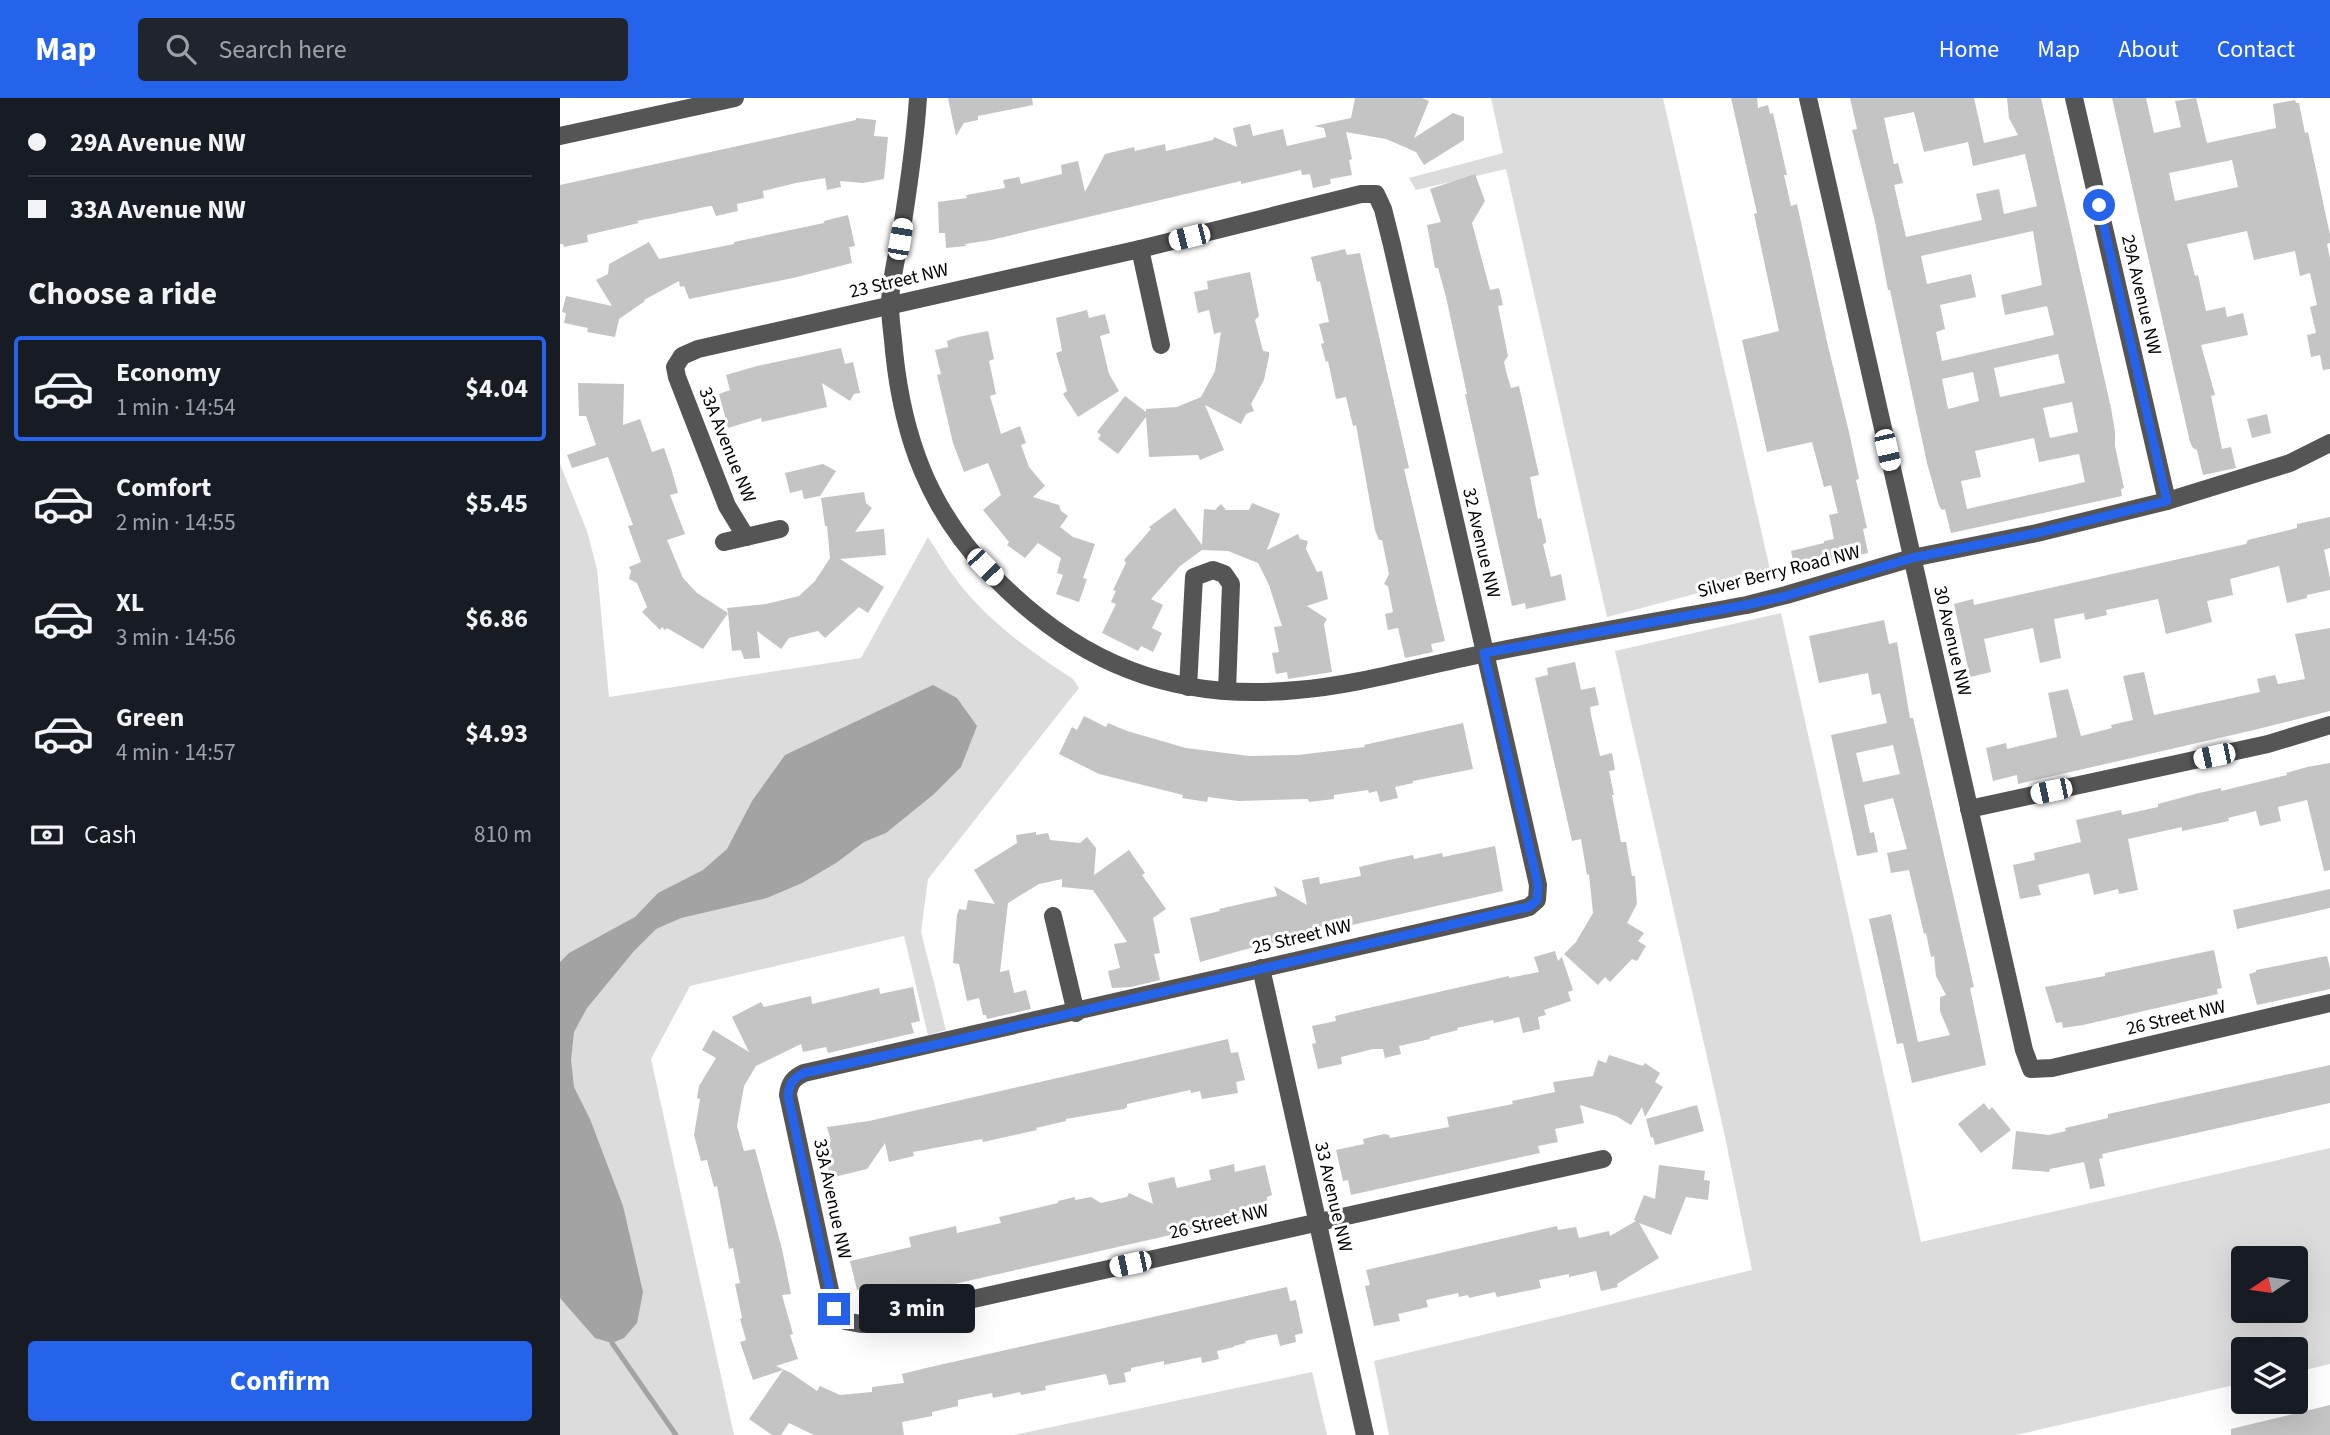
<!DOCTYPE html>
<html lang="en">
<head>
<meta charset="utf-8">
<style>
	body { margin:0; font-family:"Source Sans 3",sans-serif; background:#20242c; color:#f1f3f6; height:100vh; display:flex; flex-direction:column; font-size:26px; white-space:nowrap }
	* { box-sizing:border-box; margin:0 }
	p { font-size:23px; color:#9ea1a6 }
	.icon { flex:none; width:38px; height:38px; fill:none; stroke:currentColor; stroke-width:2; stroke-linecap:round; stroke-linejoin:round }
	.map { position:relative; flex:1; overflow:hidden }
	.sheet { display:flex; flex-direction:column; background:#171b24; width:560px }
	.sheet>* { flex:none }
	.guide { display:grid; align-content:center; height:154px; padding:0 28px; background:#171b24 }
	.needle { width:46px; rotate:257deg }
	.buttons { position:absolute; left:1671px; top:1148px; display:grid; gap:14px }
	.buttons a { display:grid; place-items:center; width:77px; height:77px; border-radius:7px; background:#171b24; box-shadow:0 7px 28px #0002; font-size:35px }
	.end { position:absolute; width:32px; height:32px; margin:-16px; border:9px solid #2563eb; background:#fff; box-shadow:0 0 0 4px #fff }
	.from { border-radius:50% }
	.bubble { position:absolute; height:49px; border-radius:7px; background:#171b24; box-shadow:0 7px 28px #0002; font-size:23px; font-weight:700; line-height:49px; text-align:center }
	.car { position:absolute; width:21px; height:42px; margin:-21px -10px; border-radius:9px; box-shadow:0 0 5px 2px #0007; background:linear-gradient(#fff 24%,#345 0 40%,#fff 0 76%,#345 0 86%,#fff 0) }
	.guide b { display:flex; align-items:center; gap:24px; height:66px; font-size:26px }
	.guide b+b { border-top:2px solid #363941 }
	.guide i { width:18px; height:18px; background:#f1f3f6 }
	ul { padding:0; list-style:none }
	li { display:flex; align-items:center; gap:21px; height:105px; margin:0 14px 10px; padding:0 14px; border:4px solid transparent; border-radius:7px }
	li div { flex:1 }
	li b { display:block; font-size:26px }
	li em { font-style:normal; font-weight:700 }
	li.on { border-color:#2563eb }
	li>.icon { width:63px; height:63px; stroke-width:1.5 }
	h2 { padding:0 28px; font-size:32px; line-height:84px }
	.pay { display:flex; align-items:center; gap:18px; height:77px; padding:0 28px; font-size:26px }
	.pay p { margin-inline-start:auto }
	.primary-button { display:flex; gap:14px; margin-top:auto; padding:14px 28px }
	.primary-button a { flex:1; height:80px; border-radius:7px; background:#2563eb; color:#fff; font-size:28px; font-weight:700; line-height:80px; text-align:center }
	header { display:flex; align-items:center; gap:42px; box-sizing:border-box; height:98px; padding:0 35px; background:#2563eb; color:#fff }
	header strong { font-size:33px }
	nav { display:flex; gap:38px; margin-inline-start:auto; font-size:24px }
	.search { width:490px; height:63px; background:#20242c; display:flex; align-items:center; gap:18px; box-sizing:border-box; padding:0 24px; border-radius:7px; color:#9ea1a6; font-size:26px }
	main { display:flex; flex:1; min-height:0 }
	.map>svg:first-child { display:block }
	.green { fill:#dcdcdc; fill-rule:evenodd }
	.water { fill:#a3a3a3 }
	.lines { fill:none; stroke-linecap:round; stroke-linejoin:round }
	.stream { stroke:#a3a3a3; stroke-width:5 }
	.building { fill:#c4c4c4; fill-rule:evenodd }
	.minor { stroke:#555; stroke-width:18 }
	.route { stroke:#2563eb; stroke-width:9 }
	.labels { text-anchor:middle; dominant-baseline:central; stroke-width:6; stroke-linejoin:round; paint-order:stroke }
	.street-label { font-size:19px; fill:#000; stroke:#fff }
</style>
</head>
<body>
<header>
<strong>Map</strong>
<div class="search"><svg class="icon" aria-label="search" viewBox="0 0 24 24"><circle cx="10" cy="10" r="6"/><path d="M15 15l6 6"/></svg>Search here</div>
<nav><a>Home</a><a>Map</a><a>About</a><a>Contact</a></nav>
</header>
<main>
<section class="sheet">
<div class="guide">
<b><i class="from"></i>29A Avenue NW</b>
<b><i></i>33A Avenue NW</b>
</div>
<h2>Choose a ride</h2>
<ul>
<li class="on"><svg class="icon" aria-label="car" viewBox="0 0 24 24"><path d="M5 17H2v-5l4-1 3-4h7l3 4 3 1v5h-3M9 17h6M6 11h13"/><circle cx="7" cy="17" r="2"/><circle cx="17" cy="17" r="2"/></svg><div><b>Economy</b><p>1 min · 14:54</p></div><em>$4.04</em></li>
<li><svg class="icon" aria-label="car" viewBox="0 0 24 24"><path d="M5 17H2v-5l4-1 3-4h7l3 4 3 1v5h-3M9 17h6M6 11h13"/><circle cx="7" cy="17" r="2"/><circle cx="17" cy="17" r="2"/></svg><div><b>Comfort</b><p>2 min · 14:55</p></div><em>$5.45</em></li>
<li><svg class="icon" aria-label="car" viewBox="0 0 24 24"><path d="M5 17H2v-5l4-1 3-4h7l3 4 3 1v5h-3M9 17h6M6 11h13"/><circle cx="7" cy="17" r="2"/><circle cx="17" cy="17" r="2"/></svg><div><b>XL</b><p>3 min · 14:56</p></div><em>$6.86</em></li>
<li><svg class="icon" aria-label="car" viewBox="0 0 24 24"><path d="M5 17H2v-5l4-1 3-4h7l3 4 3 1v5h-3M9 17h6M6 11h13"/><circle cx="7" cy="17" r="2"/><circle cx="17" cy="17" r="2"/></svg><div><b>Green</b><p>4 min · 14:57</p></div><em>$4.93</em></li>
</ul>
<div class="pay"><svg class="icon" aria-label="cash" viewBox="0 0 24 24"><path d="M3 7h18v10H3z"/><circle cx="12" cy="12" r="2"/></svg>Cash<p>810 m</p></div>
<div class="primary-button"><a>Confirm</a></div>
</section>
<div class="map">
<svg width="1770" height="1337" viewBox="0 0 1770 1337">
	<rect width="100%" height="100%" fill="#fff"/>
	<g class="green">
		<path d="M931 0H1103L1211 476 1047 519 946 71 856 92 849 80 943 55Z"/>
		<path d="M0 366 27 433 37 471 49 599 301 560 368 439C378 454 387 470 398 484 429 524 471 554 513 581L519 590 368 781 361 834 386 932 368 937 344 838 130 888 91 961 174 1337H0Z"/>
		<path d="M1221 515 1361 1144 1770 1050V1266L1736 1274V1251H1684L1683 1285 1456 1337H829L814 1263 1192 1172 1164 1034 1055 553ZM1684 1160H1736V1213H1684Z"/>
		<path d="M752 1274 767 1337H454Z"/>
	</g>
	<path class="water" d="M373 587 397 600 417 628 401 669 374 696 326 735 304 744 276 765 242 785 207 800 121 820 96 831 74 853 27 910 14 934 11 962 14 989 30 1021 63 1108 83 1194 77 1225 64 1240 52 1245 35 1240 0 1200V864L9 855 75 819 98 795 143 772 167 751 192 703 225 657Z"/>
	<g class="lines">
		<path class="stream" d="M52 1245 116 1337"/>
	</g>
	<g class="building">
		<path d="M388 0H472L473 7 418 18V22L404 25 396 38Z"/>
		<path d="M795 0H862L869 3 854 40 893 15 904 19V42L864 67 856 54 826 41 786 34 792 61 789 62 792 77 770 81 771 86 753 90 750 76 742 77 741 72 681 86V83L647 91 431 142 405 146 406 148 386 150 385 135H379L378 104 407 100 406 97 445 90 443 82 459 79 461 86 502 76 501 67 518 63 525 94 545 56 574 49 575 53 605 46 606 53 653 42 654 39 677 49 673 30 690 26 693 38 723 31 727 48 766 39 764 30 754 28 791 20Z"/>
		<path d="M1171 0H1197L1198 10 1208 7 1210 16 1213 15 1227 77H1224L1231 108 1237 106 1268 248 1289 334 1299 381 1296 382 1307 430 1303 431 1308 455 1235 472 1231 453 1264 445V443L1274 441 1269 417 1278 415 1271 387 1264 389 1252 344 1207 354 1182 242 1219 233 1194 116 1197 115Z"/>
		<path d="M1290 0H1414L1424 45 1458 37 1449 20 1447 0H1481L1551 310 1555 334V348L1564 390 1561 391 1562 398 1391 435 1385 411 1382 412 1379 408 1367 365 1330 192H1328L1315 124 1292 32 1297 31ZM1354 14 1364 54 1408 44 1413 68 1465 56 1477 108 1444 116 1439 91 1416 96 1422 122 1346 139 1334 87 1343 85 1338 65 1334 66 1324 20ZM1473 133 1482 187 1441 197 1445 217 1487 208 1494 237 1382 263 1376 234 1385 231 1380 207 1416 199 1411 176 1367 186 1361 158ZM1498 256 1505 285 1440 299 1434 270ZM1413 274 1419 303 1388 311 1382 281ZM1512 304 1518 334 1490 340 1483 310ZM1474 340 1479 364 1519 356 1525 384 1407 411 1401 383 1421 379 1415 353Z"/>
		<path d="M1552 0H1586L1594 35 1621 29 1615 3 1636 0 1647 45 1716 30 1713 6 1735 2 1736 5H1739L1745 35 1748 34 1770 137V145L1767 146 1770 160V271L1763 272 1760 257 1751 259 1747 237 1756 235 1750 209 1757 207 1750 175 1740 178 1735 153 1694 162 1687 133 1627 146 1635 178 1638 177 1646 213 1665 209 1667 219 1683 215 1688 237 1641 247 1655 297 1651 298 1662 351 1671 349 1676 370 1643 377 1637 352 1633 350 1630 344ZM1672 62 1678 89 1615 103 1609 75Z"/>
		<path d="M296 20 316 22 314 38 328 39 324 81 303 85 280 83 281 89 267 92 265 80 236 85 203 93 204 100 177 106 178 113 156 118 152 108H150L77 123 79 125 27 137 28 144 4 149 3 146H0V87L296 22Z"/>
		<path d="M915 76 925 103 912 125 930 192 939 190 943 207 938 208 948 258 944 264 946 273 951 290 959 288 979 377 970 379 978 421 981 420 986 442V445L983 446 991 479 1001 476 1006 502 966 511 965 505 952 508 905 296H907L886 199 878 170H875L867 127 881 124 870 91Z"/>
		<path d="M288 117 295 148 289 149 292 165 233 180 129 201 124 188 120 189 119 183 84 202 85 203 59 221 55 239 27 234 28 230 4 225 6 215 2 214 6 198 52 208 36 182 48 176 49 166 89 144 99 161 174 146V144L264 125V123Z"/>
		<path d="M785 151 787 157 800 155 849 370 844 371 885 543 871 546 873 554 845 560 838 530 828 532 825 516 833 514 828 488 824 486 829 476 822 442H819L815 432 796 327 793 328 786 299 776 301 768 263 766 264 761 246 764 245 759 226 769 224 760 183 757 184 751 159Z"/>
		<path d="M690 174 699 218 695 222 703 253 709 254V258L704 282 691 306 694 313 686 316 681 326 645 307 664 352 640 362 638 357 589 359 586 319 558 356 538 341 541 337 537 334 565 298 586 314V311L617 309 641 299 655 273 661 234 654 236 649 212 638 215 634 194 648 191 647 183Z"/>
		<path d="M527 212 529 220 545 216 550 235 540 238 549 276 559 293 518 319 503 296 507 293 496 255 502 253 496 220Z"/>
		<path d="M428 233 434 261 429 263 436 296 430 298 441 336 460 328 466 345 461 347 469 369 485 388 473 399 499 407 501 413 508 418 500 429 513 439 535 446 523 480 527 481 519 504 496 496 503 477 497 475 501 460 478 445 465 460 447 447 449 444 423 412 441 397 428 365 404 374 393 345 377 277 381 276 375 252 388 249 387 243 398 239Z"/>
		<path d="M281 250 285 266 293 264 300 295 294 296 290 303 262 285 267 309 202 324 201 320 168 330 159 296 170 292 166 277 197 268Z"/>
		<path d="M18 285 64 286 63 327 80 321 92 354 104 350 111 370 118 395 110 397 125 436 107 442 123 480 137 495 168 515 167 510 206 506 239 498 255 483 270 460 267 428H265L261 400 304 394 306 405 312 410 295 434 324 431 326 457 280 461 324 489 308 515 299 509 265 540 258 533 229 540 221 551 197 533 200 560 184 561 181 552 172 553 168 515 143 551 107 530 105 532 102 529 100 532 82 514 87 509 77 485 69 481 71 473 69 469 81 464 68 428 73 427 48 359 12 370 7 357 36 347 26 318H19Z"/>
		<path d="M1707 316 1711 335 1692 340 1687 321Z"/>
		<path d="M263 366 276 373 260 398 244 401 242 392 230 395 225 375Z"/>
		<path d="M692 405 720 416 707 452 738 436 740 441 748 443 746 451 757 474 762 473 768 501 747 508 767 521 764 526 772 574 728 581 727 574 716 576 712 555 719 554 714 529 722 528 709 487 698 465 668 453 642 452 620 468 591 501 603 507 592 530 602 535 593 554 581 548 578 553 542 535 556 506 551 504 556 493 553 492 566 465 564 462 591 431 589 429 615 410 642 447 644 411 655 412 661 406 666 412H689Z"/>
		<path d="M1770 419V450L1764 452 1770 480V492L1747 497V500L1727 505 1719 468 1670 481 1673 497 1647 503 1652 524 1626 531 1606 536 1598 501 1546 512 1547 517 1525 522 1524 515 1494 521 1501 560 1480 565 1473 530 1424 541 1431 574 1410 579 1394 506 1413 501 1414 507 1686 446 1688 442 1737 430V426Z"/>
		<path d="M1324 522 1329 546 1337 544 1350 620H1353L1414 889 1410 890 1426 967 1352 985 1343 945 1337 946 1309 821 1331 816 1358 944 1390 937 1380 913V899L1386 897 1376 878 1374 858 1371 859 1366 835 1364 836 1349 772 1331 775 1327 755 1347 751 1333 700 1304 707 1310 735 1314 734 1318 754 1297 758 1271 637 1327 625 1320 595 1312 597 1308 575 1259 585 1249 538ZM1333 647 1340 676 1303 684 1296 655Z"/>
		<path d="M1770 530V613L1694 632 1458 686 1457 677 1433 683 1426 650 1446 645 1447 651 1497 639 1488 595 1508 591 1521 638 1552 630 1551 627 1573 622 1563 578 1584 574 1594 617 1700 594 1697 581 1715 577 1718 586 1745 581 1735 536Z"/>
		<path d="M1015 564 1021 592 1035 589 1039 607 1030 609 1031 617 1040 658 1052 655 1055 672 1049 673 1054 697H1052L1061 744H1066L1072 778H1075L1077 806 1067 825 1084 835 1078 843 1086 848 1077 863 1072 861 1050 884 1045 879 1038 887 1004 856 1016 844 1033 815 1029 776 1027 777 1021 741 1012 743 975 580 988 577 987 570Z"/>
		<path d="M524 618 546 629 548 625 567 633 626 650 689 658 738 657 805 649 804 647 903 625 913 671 853 683V685L835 689 838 700 820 704 817 693 809 695 808 692 774 697V701L749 704 748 701 678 703 648 699 647 704 622 700 623 697 539 676 499 656 512 629 517 632Z"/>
		<path d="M1770 665V772L1764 773 1747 702 1718 709 1721 723 1700 728 1696 713 1668 720 1669 723 1622 733V729L1568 741 1578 792 1559 796 1558 791 1534 797 1529 775 1478 787 1481 797 1460 801 1453 767 1475 762 1474 755 1521 744 1516 722 1561 712 1562 717 1598 709V706L1639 695 1661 690V693L1727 677 1726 675 1747 669Z"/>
		<path d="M476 734V737L488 735 490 742 520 745 527 739 536 750 534 777 569 752 585 775 582 777 606 811 593 820 600 855 594 856 600 882 571 889 552 890 548 873 560 870 554 846 567 844 548 814 533 792 502 789V781L479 786 448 805 440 874 449 872 454 895 466 892 471 911 427 921 426 917H423L419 900 407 903 399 866 393 865 397 817 399 811 406 812 408 802 435 806 414 772 457 745 456 737Z"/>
		<path d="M935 748 943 793 694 849 640 864 630 820 660 813 659 811 717 798 714 788 747 807 742 782 759 779 760 786 801 778 799 769 824 763 853 757 854 761 882 755 883 759Z"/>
		<path d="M1770 791V810L1677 831 1673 812Z"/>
		<path d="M1654 852 1662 890 1657 891 1658 896 1523 927 1503 930 1502 924 1496 925 1485 889 1545 878V875Z"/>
		<path d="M995 853 998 863 1002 859 1013 892 1008 894 1011 903 984 912 986 917 978 919 980 931 963 935 959 919 934 925 933 922 897 930 898 932 870 939V941L839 948 841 956 825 960 823 951H813L781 959 782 966 758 971 752 946 756 945 752 928 776 923 775 918 804 911 949 878V880L979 874 974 859Z"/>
		<path d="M1767 858 1770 870V891L1697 907 1689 876 1696 874V872Z"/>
		<path d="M353 889 360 923 351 925 354 935 268 955 266 949 243 954 241 946 196 968 184 988 177 1028 184 1053 195 1051 222 1151 231 1196 222 1197 233 1236 230 1237 238 1261 216 1268 231 1275 257 1293 260 1288 280 1297 312 1294V1289L344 1285 342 1276 366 1270 727 1189 730 1203 736 1202 743 1235 735 1237 736 1244 720 1248 717 1236 685 1243 686 1245 674 1248V1249L657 1253 659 1261 642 1265 641 1259 604 1267V1263L571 1270V1273L564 1275 566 1284 549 1287 546 1276 485 1288 486 1292 461 1297 460 1294 433 1300 432 1295 398 1302V1308L372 1314V1318L342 1324 344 1337H254L229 1325 221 1337H212L189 1321 223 1272 193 1282 180 1244 186 1242 180 1221 182 1220 175 1186 180 1185 173 1150 169 1151 157 1088 154 1089 147 1062 141 1063 134 1037 140 1001 137 1000 139 988 156 960 142 952 153 932 189 954 172 919 201 904 204 909 251 898 252 906 319 890 320 896Z"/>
		<path d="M668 941 671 955 678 954 685 982 676 984 678 995 642 1001 640 993 631 995 630 992 567 1006V1009L564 1011 506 1021V1023L476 1030 477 1032 423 1044 422 1041 353 1054 354 1058 329 1064 325 1045 307 1071 274 1079 273 1074 269 1075 264 1050 266 1049 264 1045 271 1043 267 1029 309 1023Z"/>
		<path d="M1049 957 1083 968 1085 965 1100 975 1095 984 1103 989 1085 1019 1082 1009 1071 1027 1056 1018 1020 1007 1024 1025 995 1031 998 1044 978 1048 980 1055 791 1097 788 1082 783 1083 776 1052 804 1046 803 1041 824 1036 829 1037 830 1040 889 1029 887 1019 953 1006 952 1003 995 994 993 984 1033 978 1038 962 1046 965Z"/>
		<path d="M1770 967V1005L1542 1056 1543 1060 1539 1061 1545 1088 1530 1091 1524 1064 1490 1071 1489 1074 1452 1071 1456 1033 1489 1037 1506 1033 1505 1030 1548 1020V1016Z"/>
		<path d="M1424 1005 1429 1012 1432 1009 1451 1032 1421 1055 1398 1026Z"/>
		<path d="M1137 1007 1144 1033 1095 1047 1093 1039 1091 1040 1086 1021Z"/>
		<path d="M674 1066 675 1074 705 1067 712 1097 707 1099 708 1115 412 1182 326 1202 327 1204 308 1208 302 1191 297 1192 290 1163 351 1149 349 1139 396 1128 397 1135 441 1125 439 1119 498 1105V1103L515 1099V1102L531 1099 541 1105 567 1099 569 1095 593 1106 588 1085 614 1079 617 1090 651 1082 649 1072Z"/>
		<path d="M1099 1067 1145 1073 1144 1082 1150 1083 1148 1102 1126 1099 1111 1137 1079 1125 1099 1160 1057 1186 1058 1189 1041 1193 1036 1173 1009 1179V1176L979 1182 981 1190 937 1199 935 1194 909 1200 908 1197 899 1199 898 1195 866 1202 868 1209 838 1216 840 1223 814 1228 805 1188 810 1187 806 1172 997 1128 998 1132 1016 1129 1019 1140 1049 1133 1050 1138 1076 1123 1074 1122 1084 1097 1095 1101Z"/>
		<path d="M1770 1307V1337H1671V1331Z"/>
	</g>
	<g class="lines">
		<g class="minor">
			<path d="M358 0C355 44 349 86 342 130 338 155 330 182 330 207 330 222 333 238 334 253 343 341 369 411 431 476 517 565 612 604 737 592 799 587 861 568 923 556 1010 538 1099 523 1187 507L1226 497 1352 460 1477 435 1607 403 1730 365 1770 345"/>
			<path d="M1248 0 1464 952 1471 971 1492 970 1770 905"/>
			<path d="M1514 0 1607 403"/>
			<path d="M0 38 175 0"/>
			<path d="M580 151 601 247"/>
			<path d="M186 439 167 408 117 279 115 269 122 258 138 251 580 151 801 96H816L823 111 832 147 978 787 977 802 969 809 958 812 244 975C233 980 229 986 228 997L274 1211 285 1223 301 1226 1043 1061"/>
			<path d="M164 444 220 431"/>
			<path d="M628 589 634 479 653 472 664 476 671 486 667 593"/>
			<path d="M1409 711 1708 646 1770 627"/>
			<path d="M493 818 516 915"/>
			<path d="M701 870 805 1337"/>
		</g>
	</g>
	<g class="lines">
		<path class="route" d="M274 1211 228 998C229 986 233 980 244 975L379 946 958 811 969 809 977 802 978 787 924 555 1186 507 1226 498 1352 460 1477 435 1607 403 1539 107"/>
	</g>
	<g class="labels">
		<g class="street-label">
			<text transform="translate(339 183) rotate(-13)">23 Street NW</text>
			<text transform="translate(1581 197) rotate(77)">29A Avenue NW</text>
			<text transform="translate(167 347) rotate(68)">33A Avenue NW</text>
			<text transform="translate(921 445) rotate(77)">32 Avenue NW</text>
			<text transform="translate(1219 474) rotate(-14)">Silver Berry Road NW</text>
			<text transform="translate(1392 543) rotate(77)">30 Avenue NW</text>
			<text transform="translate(742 839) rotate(-13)">25 Street NW</text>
			<text transform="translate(1616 920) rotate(-13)">26 Street NW</text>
			<text transform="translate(773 1099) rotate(77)">33 Avenue NW</text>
			<text transform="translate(272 1101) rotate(78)">33A Avenue NW</text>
			<text transform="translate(659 1124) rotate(-13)">26 Street NW</text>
		</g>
	</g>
</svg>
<div class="buttons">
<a><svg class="needle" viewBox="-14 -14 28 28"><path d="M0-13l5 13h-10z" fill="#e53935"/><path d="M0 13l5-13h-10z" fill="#9ea1a6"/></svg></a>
<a><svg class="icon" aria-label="layers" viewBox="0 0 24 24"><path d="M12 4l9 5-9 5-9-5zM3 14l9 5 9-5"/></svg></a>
</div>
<i class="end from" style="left:1539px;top:107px"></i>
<i class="end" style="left:274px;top:1211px"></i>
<div class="bubble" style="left:299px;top:1186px;width:116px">3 min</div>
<i class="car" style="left:629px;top:139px;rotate:256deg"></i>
<i class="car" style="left:340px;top:141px;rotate:10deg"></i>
<i class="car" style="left:1327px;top:352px;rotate:167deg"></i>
<i class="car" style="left:425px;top:469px;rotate:136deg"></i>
<i class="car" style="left:1654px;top:658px;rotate:258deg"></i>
<i class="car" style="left:1491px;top:693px;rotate:258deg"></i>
<i class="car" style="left:570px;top:1166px;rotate:258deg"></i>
</div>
</main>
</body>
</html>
